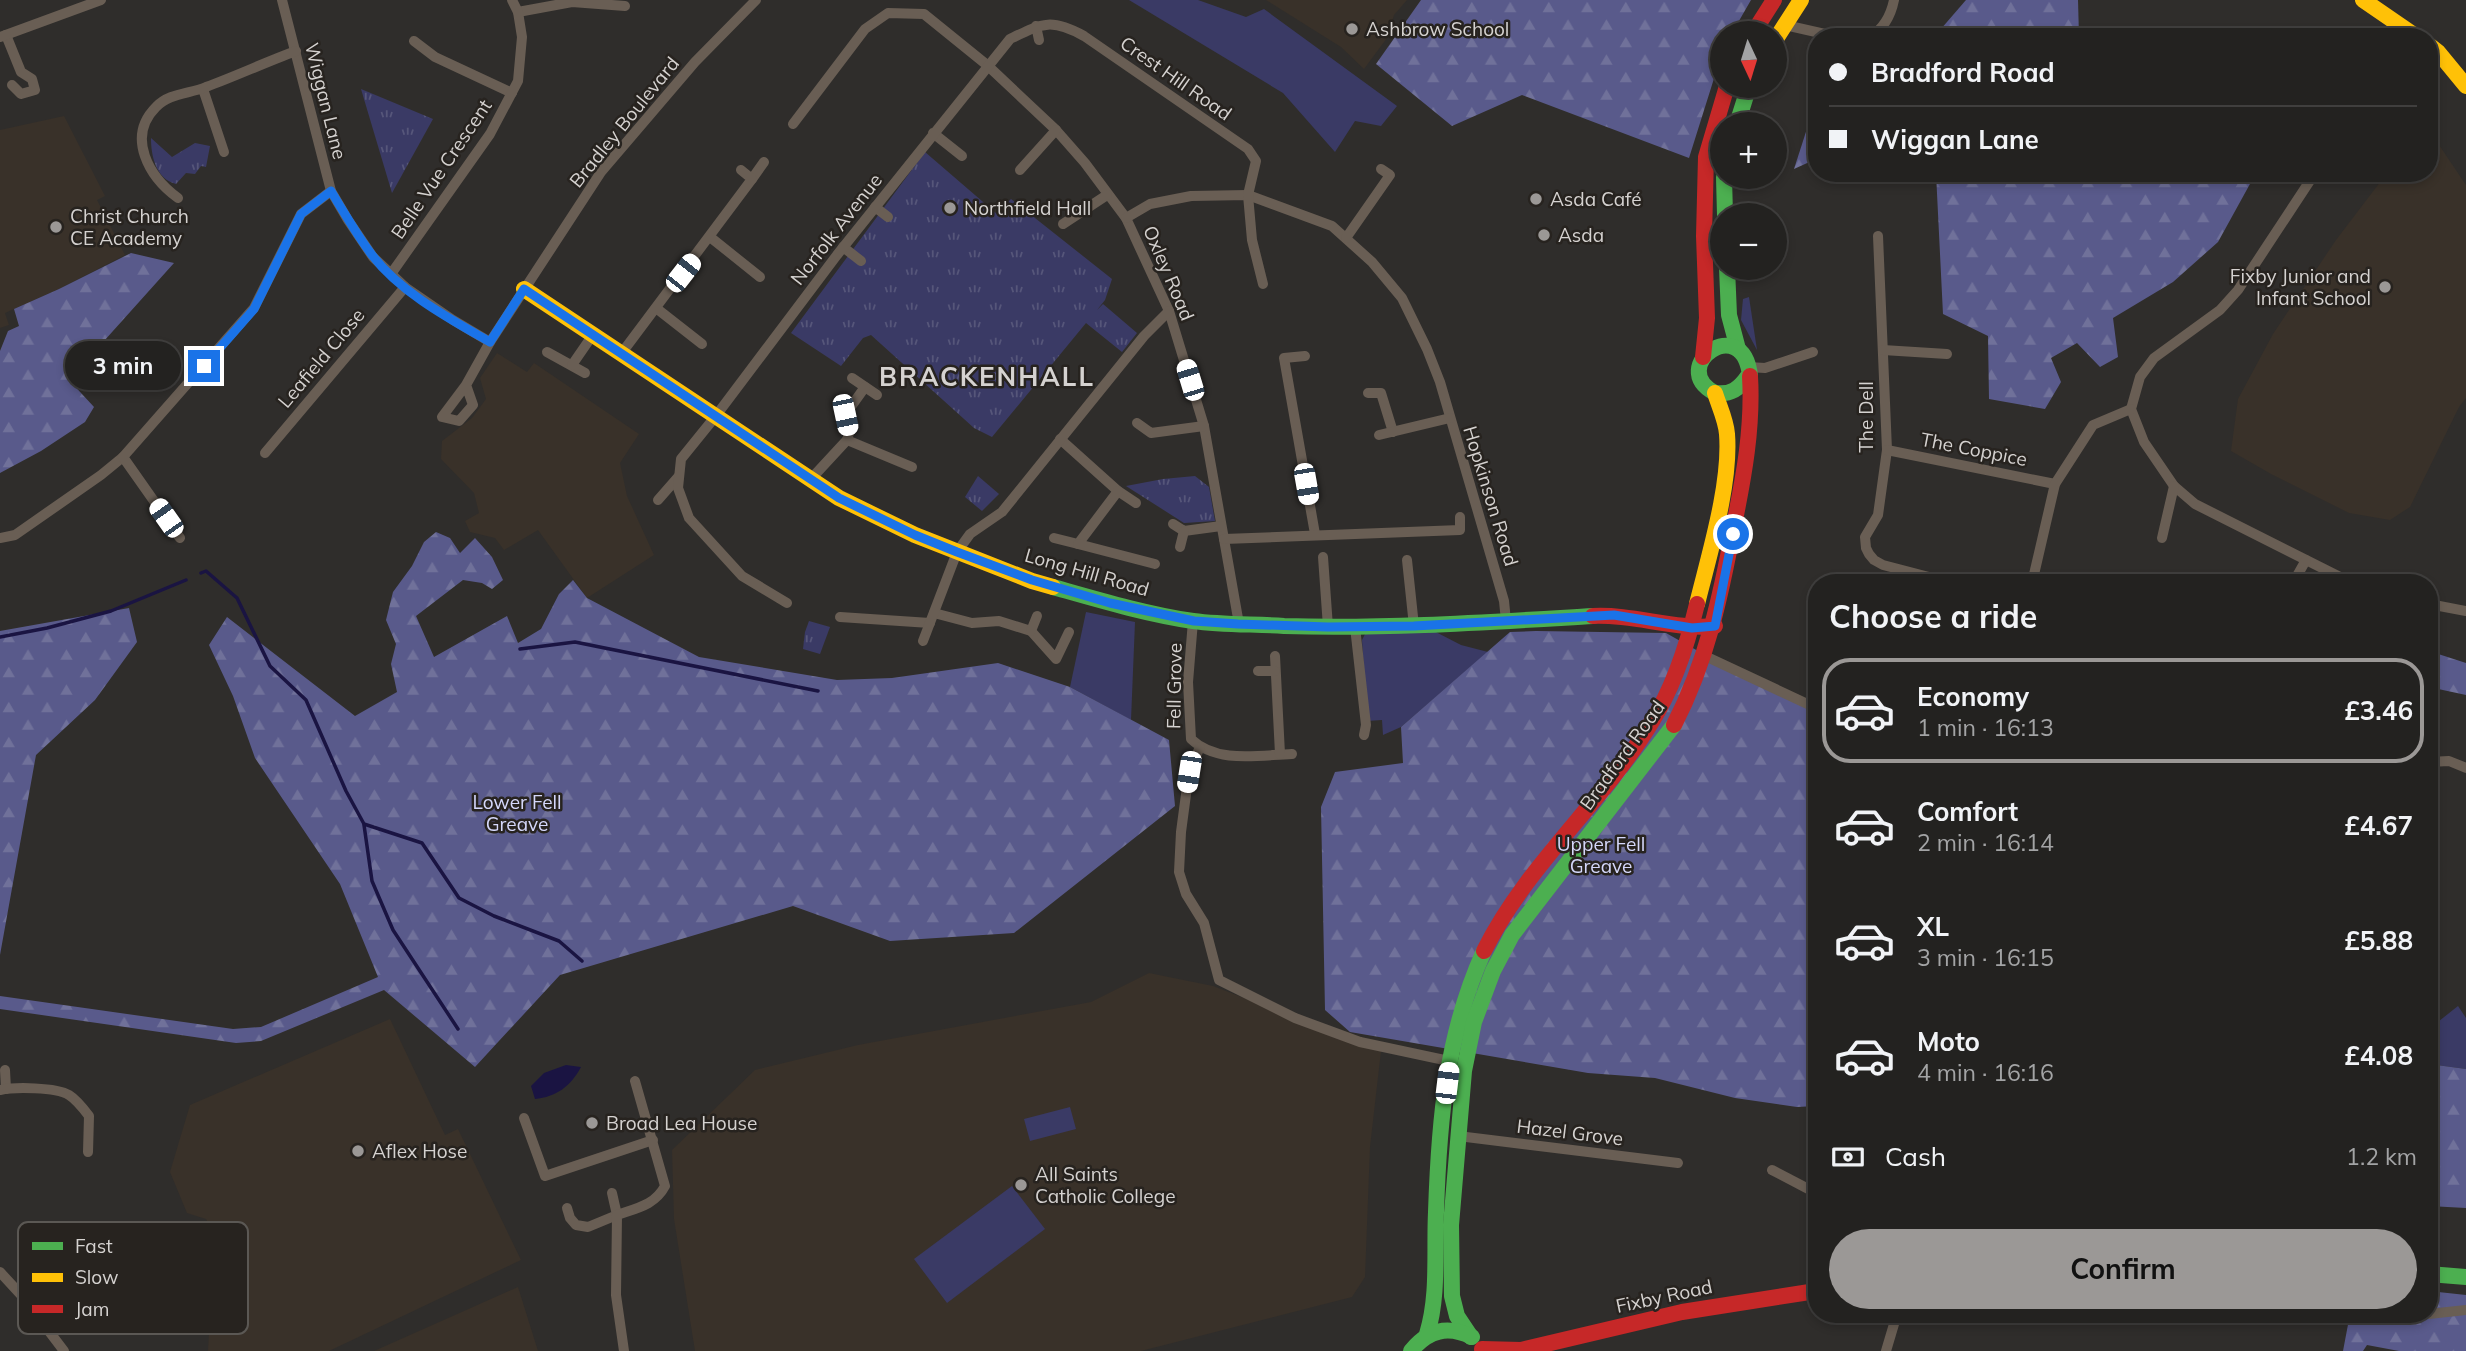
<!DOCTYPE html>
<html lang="en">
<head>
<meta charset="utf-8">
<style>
	body { margin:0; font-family:Mulish,sans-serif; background:#2f2f2d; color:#f1f3f6; height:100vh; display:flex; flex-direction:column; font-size:26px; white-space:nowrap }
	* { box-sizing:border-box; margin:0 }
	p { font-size:23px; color:#a3a4a5 }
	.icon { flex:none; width:38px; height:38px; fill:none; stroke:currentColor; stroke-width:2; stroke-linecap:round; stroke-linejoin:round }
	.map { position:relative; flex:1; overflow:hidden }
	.side { position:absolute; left:1808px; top:574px; width:630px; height:749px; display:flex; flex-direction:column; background:#232220; border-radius:28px; box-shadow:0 4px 10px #0003,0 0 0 2px #403f3e }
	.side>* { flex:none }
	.guide { position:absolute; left:1808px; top:28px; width:630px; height:154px; border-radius:28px; box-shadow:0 4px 10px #0003,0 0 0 2px #403f3e; display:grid; align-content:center; height:154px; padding:0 21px; background:#232220 }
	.needle { width:46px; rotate:176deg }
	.fabs { position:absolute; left:1710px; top:21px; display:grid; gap:14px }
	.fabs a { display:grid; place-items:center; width:77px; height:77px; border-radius:50%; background:#232220; box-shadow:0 4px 10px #0003,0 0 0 2px #403f3e; font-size:35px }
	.end { position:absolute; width:32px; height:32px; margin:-16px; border:9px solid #1a73e8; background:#fff; box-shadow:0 0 0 4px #fff }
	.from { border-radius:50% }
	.bubble { position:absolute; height:49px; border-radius:24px; background:#232220; box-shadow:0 4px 10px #0003,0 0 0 2px #403f3e; font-size:23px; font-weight:700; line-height:49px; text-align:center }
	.car { position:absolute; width:21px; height:42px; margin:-21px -10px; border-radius:9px; box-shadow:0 0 5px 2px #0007; background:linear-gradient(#fff 24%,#345 0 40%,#fff 0 76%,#345 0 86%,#fff 0) }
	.guide b { display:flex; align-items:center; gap:24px; height:66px; font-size:26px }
	.guide b+b { border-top:2px solid #403f3e }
	.guide i { width:18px; height:18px; background:#f1f3f6 }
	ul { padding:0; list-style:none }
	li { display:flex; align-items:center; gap:21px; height:105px; margin:0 14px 10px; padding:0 7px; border:4px solid transparent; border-radius:28px }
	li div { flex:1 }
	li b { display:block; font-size:26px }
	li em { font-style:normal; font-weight:700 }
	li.current { border-color:#9b9896 }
	li>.icon { width:63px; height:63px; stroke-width:1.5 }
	h2 { padding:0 21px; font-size:32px; line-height:84px }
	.pay { display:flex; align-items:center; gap:18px; height:77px; padding:0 21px; font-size:26px }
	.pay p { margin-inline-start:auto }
	.cta { display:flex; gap:14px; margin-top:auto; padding:14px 21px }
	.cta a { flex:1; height:80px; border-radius:42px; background:#9b9896; color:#111; font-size:28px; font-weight:700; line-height:80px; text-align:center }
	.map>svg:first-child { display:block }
	.built { fill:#393129 }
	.grass { fill:#3a3a65 }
	.forest { fill:url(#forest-firs) }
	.park { fill:url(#park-tufts) }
	.water { fill:#1a1442 }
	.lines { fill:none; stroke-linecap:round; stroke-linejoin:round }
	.stream { stroke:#1a1442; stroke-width:3.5 }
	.street { stroke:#695e54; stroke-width:10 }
	.fast { stroke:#4caf50; stroke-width:16 }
	.slow { stroke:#ffc107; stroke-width:16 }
	.jam { stroke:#c62828; stroke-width:16 }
	.route { stroke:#1a73e8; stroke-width:9 }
	.poi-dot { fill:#9b9896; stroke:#27231f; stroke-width:2.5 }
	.labels { text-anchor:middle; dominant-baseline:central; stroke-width:5; stroke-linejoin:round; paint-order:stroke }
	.poi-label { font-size:19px; fill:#d5d2d0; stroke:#27231f; text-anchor:start }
	.street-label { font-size:19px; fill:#d5d2d0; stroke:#27231f }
	.park-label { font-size:19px; fill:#d5d8fb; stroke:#27231f }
	.district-label { font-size:26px; font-weight:bold; letter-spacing:2px; fill:#d5d2d0; stroke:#27231f }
	.key { fill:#27231f; stroke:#5b5854; stroke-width:2 }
	.key-label { font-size:19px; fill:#d5d2d0 }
</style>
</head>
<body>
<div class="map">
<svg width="2466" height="1351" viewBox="0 0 2466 1351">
	<defs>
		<pattern id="forest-firs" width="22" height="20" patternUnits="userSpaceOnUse" patternTransform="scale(1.75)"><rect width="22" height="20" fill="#595a8b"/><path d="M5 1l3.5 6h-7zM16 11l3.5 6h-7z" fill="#70719a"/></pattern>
		<pattern id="park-tufts" width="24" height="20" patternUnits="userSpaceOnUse" patternTransform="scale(1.75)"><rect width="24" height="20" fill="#3a3a65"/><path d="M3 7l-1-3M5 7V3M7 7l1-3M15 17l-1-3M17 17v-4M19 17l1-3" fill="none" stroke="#56567a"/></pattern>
	</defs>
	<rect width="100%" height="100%" fill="#2f2d2b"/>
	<g class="built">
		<path d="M1266 0H1407L1394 15 1387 38 1364 69 1341 47Z"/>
		<path d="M64 116 105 196 97 200 125 255 59 289 5 313 9 325 0 328V130Z"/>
		<path d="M2429 130 2466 185V398L2459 407 2410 507 2390 520 2349 513 2271 474 2231 451 2238 399 2273 334 2336 240 2387 173H2429Z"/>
		<path d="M497 353 527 372 534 363 639 434 620 463 627 496 654 555 587 598 538 530 504 550 495 538 470 532 465 521 479 513 474 493 441 459 442 441 472 418 486 399 480 378Z"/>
		<path d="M1149 973 1213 986 1381 1051 1370 1147 1365 1277 1352 1297 1141 1351H695L674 1219 672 1150 755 1070 858 1045 1091 1002Z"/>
		<path d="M390 1019 445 1135 458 1129 521 1260 329 1351H208L211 1296 239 1286 206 1219 187 1213 170 1172 190 1105Z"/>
		<path d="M518 1287 538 1351H374Z"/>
	</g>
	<g class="grass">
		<path d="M1129 0H1198L1246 17 1264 9 1397 106 1381 126 1355 121 1335 152 1283 93Z"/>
		<path d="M1749 297 1757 350 1741 320 1743 299Z"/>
		<path d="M1086 612 1135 622 1131 720 1070 687Z"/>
		<path d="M1430 629 1461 645 1488 652 1401 727 1383 735 1382 720 1367 721 1362 640 1365 634Z"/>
		<path d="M2458 1006 2466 1018V1069L2429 1064V1029Z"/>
		<path d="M1070 1107 1076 1129 1030 1141 1024 1119Z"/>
		<path d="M1012 1186 1045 1229 947 1303 914 1259Z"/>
	</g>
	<g class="forest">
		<path d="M1421 0H1751L1732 33H1722V53L1689 158 1522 95 1452 126 1376 64Z"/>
		<path d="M1966 0H2078L2079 37H1934Z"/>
		<path d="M1816 108V159L1794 169 1813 110Z"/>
		<path d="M1936 173H2256L2218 242 2173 282 2113 318 2118 357 2100 367 2077 343 2051 358 2061 382 2045 409 1989 399 1988 336 1943 314Z"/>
		<path d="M131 253 174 263 69 380 94 407 85 422 41 451 0 473V351L8 331 19 326 14 309 59 289Z"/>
		<path d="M436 532 450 538 460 553 475 538 492 557 503 580 492 589 482 583 463 580 416 616 434 657 507 616 518 643 541 629 559 594 573 580 587 598 699 657 837 680 892 678 998 663 1070 687 1169 740 1175 806 1014 933 890 941 793 906 560 975 475 1067 384 990 261 1041 236 1043 0 1009V996L233 1029 261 1027 378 977 340 884 255 758 233 696 209 645 227 617 355 716 397 692 391 664 396 644 386 620 393 592 412 566 424 542Z"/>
		<path d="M129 608 137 642 95 700 36 755 0 955V631Z"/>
		<path d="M1536 631 1666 633 1723 665 1816 712V1106L1797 1107 1735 1098 1655 1078 1588 1073 1350 1032 1325 1010 1321 807 1335 772 1403 763 1401 727 1510 632Z"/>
		<path d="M2429 651 2466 663V695L2429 687Z"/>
		<path d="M2429 1064 2466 1069V1208L2429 1206Z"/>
		<path d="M2429 1291 2466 1295V1351H2399L2367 1345 2363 1351H2343L2350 1314H2429Z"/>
	</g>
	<g class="park">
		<path d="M361 89 433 119 392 193Z"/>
		<path d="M151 138 172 157 195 143 210 146 206 167 201 166 195 174 186 173 176 184C156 179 151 156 151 138Z"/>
		<path d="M925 152 997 214 1011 199 1112 279 1105 300 1097 310 1103 304 1137 333 1122 352 1086 323 992 437 974 428 871 335 863 338 841 366 791 333Z"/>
		<path d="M978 476 999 494 982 511 965 497Z"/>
		<path d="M1195 476 1209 487 1215 521 1184 523 1126 486 1163 479Z"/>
		<path d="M809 621 830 627 820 654 803 649 805 632Z"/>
	</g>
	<path class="water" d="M566 1065 581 1067C571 1086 556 1097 535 1099L531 1086 544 1073Z"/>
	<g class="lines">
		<g class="stream">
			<path d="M201 573 206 571 237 598 270 666 306 700 346 791 364 824 422 843 459 898 494 916 559 941 582 961"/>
			<path d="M0 637 47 628 111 611 186 580"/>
			<path d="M520 649 575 642 818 691"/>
			<path d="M364 825 372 881 393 930 458 1029"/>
		</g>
		<g class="street">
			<path d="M282 0 331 191 348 220 373 257 405 287 453 320 490 342"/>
			<path d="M518 12 572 2 625 6"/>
			<path d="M1785 25 1838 37"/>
			<path d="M1036 26 1039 40"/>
			<path d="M6 35 21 72 32 79 35 90 21 94 12 85"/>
			<path d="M0 37 101 0"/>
			<path d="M1870 37C1883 29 1891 15 1894 0"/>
			<path d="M2148 37V35L2244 33 2255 37"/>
			<path d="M414 41 435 57 512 93"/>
			<path d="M203 89 224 152"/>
			<path d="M793 124 865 29 888 13 924 14 987 65 1056 130 1085 163 1126 218 1169 311 1204 426 1239 624"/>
			<path d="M933 133 962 156"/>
			<path d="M1020 170 1056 130"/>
			<path d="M2315 173 2238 290 2220 310 2154 358 2140 377 2131 409 2144 442 2174 486 2195 504 2352 583"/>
			<path d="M752 179 764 162"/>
			<path d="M178 198C149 177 126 137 156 107 169 93 189 94 206 87 236 76 266 62 296 51"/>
			<path d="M875 207 888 217"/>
			<path d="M1126 218 1150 204 1191 196 1248 195 1332 226 1372 262 1402 298 1427 349 1440 382 1504 601 1506 621"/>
			<path d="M1063 224 1107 195"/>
			<path d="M1878 236 1887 450 1878 515 1865 537 1866 548 1869 554 1874 560 1883 565 1952 583"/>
			<path d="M710 237 760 277"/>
			<path d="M1346 238 1390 175 1381 169"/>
			<path d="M843 247 861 261"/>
			<path d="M391 274 490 134 518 81 522 37 518 12 512 0"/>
			<path d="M656 308 702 344"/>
			<path d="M1883 350 1947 354"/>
			<path d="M547 352 585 373"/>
			<path d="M621 354 752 179 741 170"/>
			<path d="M1305 356 1284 358 1315 534"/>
			<path d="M572 365 592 336"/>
			<path d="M1748 367 1765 368 1813 352"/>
			<path d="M852 378 877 395"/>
			<path d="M466 385 473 405 459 421 442 417 466 385 490 342 601 172 695 62 756 0"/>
			<path d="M1368 393H1381L1393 432"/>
			<path d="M1137 423 1151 433 1204 426"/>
			<path d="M1379 435 1450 418"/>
			<path d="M1060 439 1118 491 1136 503"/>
			<path d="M847 440 912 467"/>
			<path d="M1887 450 2055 484"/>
			<path d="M265 453 405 287"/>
			<path d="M810 480 847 440 849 433 845 415 865 387"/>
			<path d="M658 500 679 476"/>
			<path d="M1173 524 1184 531 1221 526"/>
			<path d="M0 538 15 535 101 475 123 457"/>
			<path d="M180 538 123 457 254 308 301 214 331 191"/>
			<path d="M1054 538 1078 544 1118 491"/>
			<path d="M2162 538 2174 486"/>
			<path d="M1224 539 1460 530V517"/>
			<path d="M1078 544 1155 564"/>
			<path d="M1180 547 1184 531"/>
			<path d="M1323 557 1328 627"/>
			<path d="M1407 560 1414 626"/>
			<path d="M2032 583 2055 484 2093 425 2131 409"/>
			<path d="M2293 583 2306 560"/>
			<path d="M787 603 742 576 689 518 678 488 681 459 715 417 837 255 1010 39C1043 23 1051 18 1084 36L1248 149 1256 161 1248 195 1252 240 1263 284"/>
			<path d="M2429 604 2466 611"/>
			<path d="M934 613 972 623 999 621 1031 631 1056 659 1069 632"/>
			<path d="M840 617 930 623"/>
			<path d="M1193 621 1188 682 1191 739C1217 764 1259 755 1292 754"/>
			<path d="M1355 627 1366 725 1364 735"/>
			<path d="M1031 631 1037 616"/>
			<path d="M923 641 957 552 970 534 1002 512 1144 336 1169 311"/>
			<path d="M1275 656 1280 754"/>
			<path d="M1705 656 1816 708"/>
			<path d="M1258 671H1275"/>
			<path d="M1200 747 1189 772 1181 832 1179 872 1186 894 1204 923 1219 980 1295 1018 1360 1042 1449 1061"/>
			<path d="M2429 762 2449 761 2466 768"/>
			<path d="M5 1070 6 1089"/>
			<path d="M0 1090C14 1087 56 1087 69 1095 77 1100 83 1108 89 1116L88 1152"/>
			<path d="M524 1118 545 1176 653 1140"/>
			<path d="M1458 1136 1678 1163"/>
			<path d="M1772 1170 1816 1193"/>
			<path d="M567 1208 570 1218 576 1225 588 1227 617 1215 612 1193"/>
			<path d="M0 1272 23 1297 64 1351"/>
			<path d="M120 1278 132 1262"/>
			<path d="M23 1297C46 1276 79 1242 110 1269 118 1274 124 1283 130 1289"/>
			<path d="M2429 1314 2466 1310"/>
			<path d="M624 1351 616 1295 617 1215C637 1208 655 1205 665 1186L635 1081"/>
			<path d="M1886 1351 1897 1314"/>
		</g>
		<g class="fast">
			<path d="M1737 124 1749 86"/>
			<path d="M1724 177 1725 215"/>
			<path d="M1727 268 1729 315 1738 349"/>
			<path d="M1748 376C1739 389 1731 395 1715 393 1666 367 1743 311 1750 376"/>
			<path d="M1053 587C1099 600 1146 614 1193 621 1223 625 1254 624 1284 626 1387 629 1490 622 1593 616"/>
			<path d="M2429 1274 2466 1277"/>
			<path d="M1427 1334C1439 1295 1434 1252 1436 1212 1439 1120 1446 1035 1484 951"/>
			<path d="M1471 1337 1457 1316 1452 1296 1451 1225 1464 1071 1474 1022 1493 971 1512 935 1674 725"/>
			<path d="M1411 1351C1428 1330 1448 1325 1472 1337"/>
		</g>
		<g class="slow">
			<path d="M2363 0 2417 37"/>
			<path d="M1774 42 1801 0"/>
			<path d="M2429 45 2438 52 2466 86"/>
			<path d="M524 289 839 498 915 535 1032 581 1053 587"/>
			<path d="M1697 604C1709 555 1731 484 1727 434 1726 420 1719 406 1715 393"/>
		</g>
		<g class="jam">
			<path d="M1753 33 1774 0"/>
			<path d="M1703 357 1707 318 1704 236 1706 157 1727 86"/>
			<path d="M1593 616C1635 614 1674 630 1715 626"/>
			<path d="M1674 725C1707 661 1721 595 1734 525 1744 476 1753 427 1750 376"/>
			<path d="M1484 951C1526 866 1602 803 1651 723 1674 687 1687 646 1697 604"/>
			<path d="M1482 1349 1521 1350 1682 1312 1816 1291"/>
		</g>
	</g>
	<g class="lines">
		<path class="route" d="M204 366 254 309 301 214 331 191C344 213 357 235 372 255 401 293 450 319 490 342L524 289 839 498 915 535 957 552 1032 580 1110 603 1194 621 1238 624 1328 627 1414 626 1614 615 1692 628 1715 626 1733 534"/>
	</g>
	<g class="poi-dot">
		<circle cx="1352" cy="29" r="7"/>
		<circle cx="1536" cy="199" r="7"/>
		<circle cx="950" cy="208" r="7"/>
		<circle cx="56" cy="227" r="7"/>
		<circle cx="1544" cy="235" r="7"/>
		<circle cx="2385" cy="287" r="7"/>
		<circle cx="592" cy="1123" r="7"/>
		<circle cx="358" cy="1151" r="7"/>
		<circle cx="1021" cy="1185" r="7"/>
	</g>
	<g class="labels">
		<g class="poi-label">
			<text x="1366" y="29">Ashbrow School</text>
			<text x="1550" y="199">Asda Café</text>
			<text x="964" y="208">Northfield Hall</text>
			<text x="70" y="216">Christ Church<tspan x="70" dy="22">CE Academy</tspan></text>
			<text x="1558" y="235">Asda</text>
			<text x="2371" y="276" text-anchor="end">Fixby Junior and<tspan x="2371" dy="22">Infant School</tspan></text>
			<text x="606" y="1123">Broad Lea House</text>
			<text x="372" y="1151">Aflex Hose</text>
			<text x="1035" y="1174">All Saints<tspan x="1035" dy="22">Catholic College</tspan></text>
		</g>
		<g class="street-label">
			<text transform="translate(1176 78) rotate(35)">Crest Hill Road</text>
			<text transform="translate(326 101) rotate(76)">Wiggan Lane</text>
			<text transform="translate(624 122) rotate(-51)">Bradley Boulevard</text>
			<text transform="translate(441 169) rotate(-56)">Belle Vue Crescent</text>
			<text transform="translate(836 229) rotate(-52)">Norfolk Avenue</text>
			<text transform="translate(1169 273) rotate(67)">Oxley Road</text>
			<text transform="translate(321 358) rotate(-50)">Leafield Close</text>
			<text transform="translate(1866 417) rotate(-90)">The Dell</text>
			<text transform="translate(1974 449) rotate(11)">The Coppice</text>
			<text transform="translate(1491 496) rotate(73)">Hopkinson Road</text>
			<text transform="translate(1087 572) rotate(16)">Long Hill Road</text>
			<text transform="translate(1174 686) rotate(-89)">Fell Grove</text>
			<text transform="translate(1622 755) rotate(-54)">Bradford Road</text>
			<text transform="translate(1570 1132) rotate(7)">Hazel Grove</text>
			<text transform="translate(1664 1296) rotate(-12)">Fixby Road</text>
		</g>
		<g class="park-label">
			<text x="517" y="802">Lower Fell<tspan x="517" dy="22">Greave</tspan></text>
			<text x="1601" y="844">Upper Fell<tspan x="1601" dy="22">Greave</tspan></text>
		</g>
		<g class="district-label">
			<text x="987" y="376">BRACKENHALL</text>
		</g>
	</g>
	<rect x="18" y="1222" width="230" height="112" rx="10" class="key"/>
	<rect x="32" y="1242" width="31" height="8" fill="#4caf50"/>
	<rect x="32" y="1273" width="31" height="9" fill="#ffc107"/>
	<rect x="32" y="1305" width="31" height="8" fill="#c62828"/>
	<g class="key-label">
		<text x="75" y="1253">Fast</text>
		<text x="75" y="1284">Slow</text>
		<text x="75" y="1316">Jam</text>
	</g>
</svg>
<div class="fabs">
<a><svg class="needle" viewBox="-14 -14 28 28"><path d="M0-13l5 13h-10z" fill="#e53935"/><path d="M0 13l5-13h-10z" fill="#a3a4a5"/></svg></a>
<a>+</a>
<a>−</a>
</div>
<i class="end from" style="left:1733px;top:534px"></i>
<i class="end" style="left:204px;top:366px"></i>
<div class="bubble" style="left:65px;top:341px;width:116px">3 min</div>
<i class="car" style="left:683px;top:273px;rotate:38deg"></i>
<i class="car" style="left:1190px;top:380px;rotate:343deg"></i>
<i class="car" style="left:845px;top:415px;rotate:168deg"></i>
<i class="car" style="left:1306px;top:484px;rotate:170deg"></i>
<i class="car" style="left:166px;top:518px;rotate:325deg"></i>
<i class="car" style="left:1189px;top:772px;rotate:189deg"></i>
<i class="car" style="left:1447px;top:1083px;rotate:7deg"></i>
<div class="guide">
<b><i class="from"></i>Bradford Road</b>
<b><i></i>Wiggan Lane</b>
</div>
<section class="side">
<h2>Choose a ride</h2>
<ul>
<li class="current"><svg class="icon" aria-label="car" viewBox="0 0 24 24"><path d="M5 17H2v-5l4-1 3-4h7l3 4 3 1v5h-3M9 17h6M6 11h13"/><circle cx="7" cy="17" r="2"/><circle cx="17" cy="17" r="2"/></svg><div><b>Economy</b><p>1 min · 16:13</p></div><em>£3.46</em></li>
<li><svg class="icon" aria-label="car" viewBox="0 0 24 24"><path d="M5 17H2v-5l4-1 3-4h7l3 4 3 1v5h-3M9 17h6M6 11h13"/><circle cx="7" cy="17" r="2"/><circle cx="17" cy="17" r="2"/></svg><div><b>Comfort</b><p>2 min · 16:14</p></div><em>£4.67</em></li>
<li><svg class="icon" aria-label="car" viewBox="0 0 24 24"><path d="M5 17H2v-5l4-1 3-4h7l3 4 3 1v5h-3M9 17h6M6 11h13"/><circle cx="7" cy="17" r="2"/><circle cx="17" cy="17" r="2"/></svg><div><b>XL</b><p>3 min · 16:15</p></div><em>£5.88</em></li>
<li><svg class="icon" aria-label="car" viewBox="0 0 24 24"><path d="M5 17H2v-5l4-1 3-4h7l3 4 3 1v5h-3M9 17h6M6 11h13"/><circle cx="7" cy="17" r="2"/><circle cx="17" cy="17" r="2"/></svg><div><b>Moto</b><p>4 min · 16:16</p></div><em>£4.08</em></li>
</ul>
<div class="pay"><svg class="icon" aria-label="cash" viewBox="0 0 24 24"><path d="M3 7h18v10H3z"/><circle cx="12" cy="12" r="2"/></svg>Cash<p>1.2 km</p></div>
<div class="cta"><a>Confirm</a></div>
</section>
</div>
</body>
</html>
